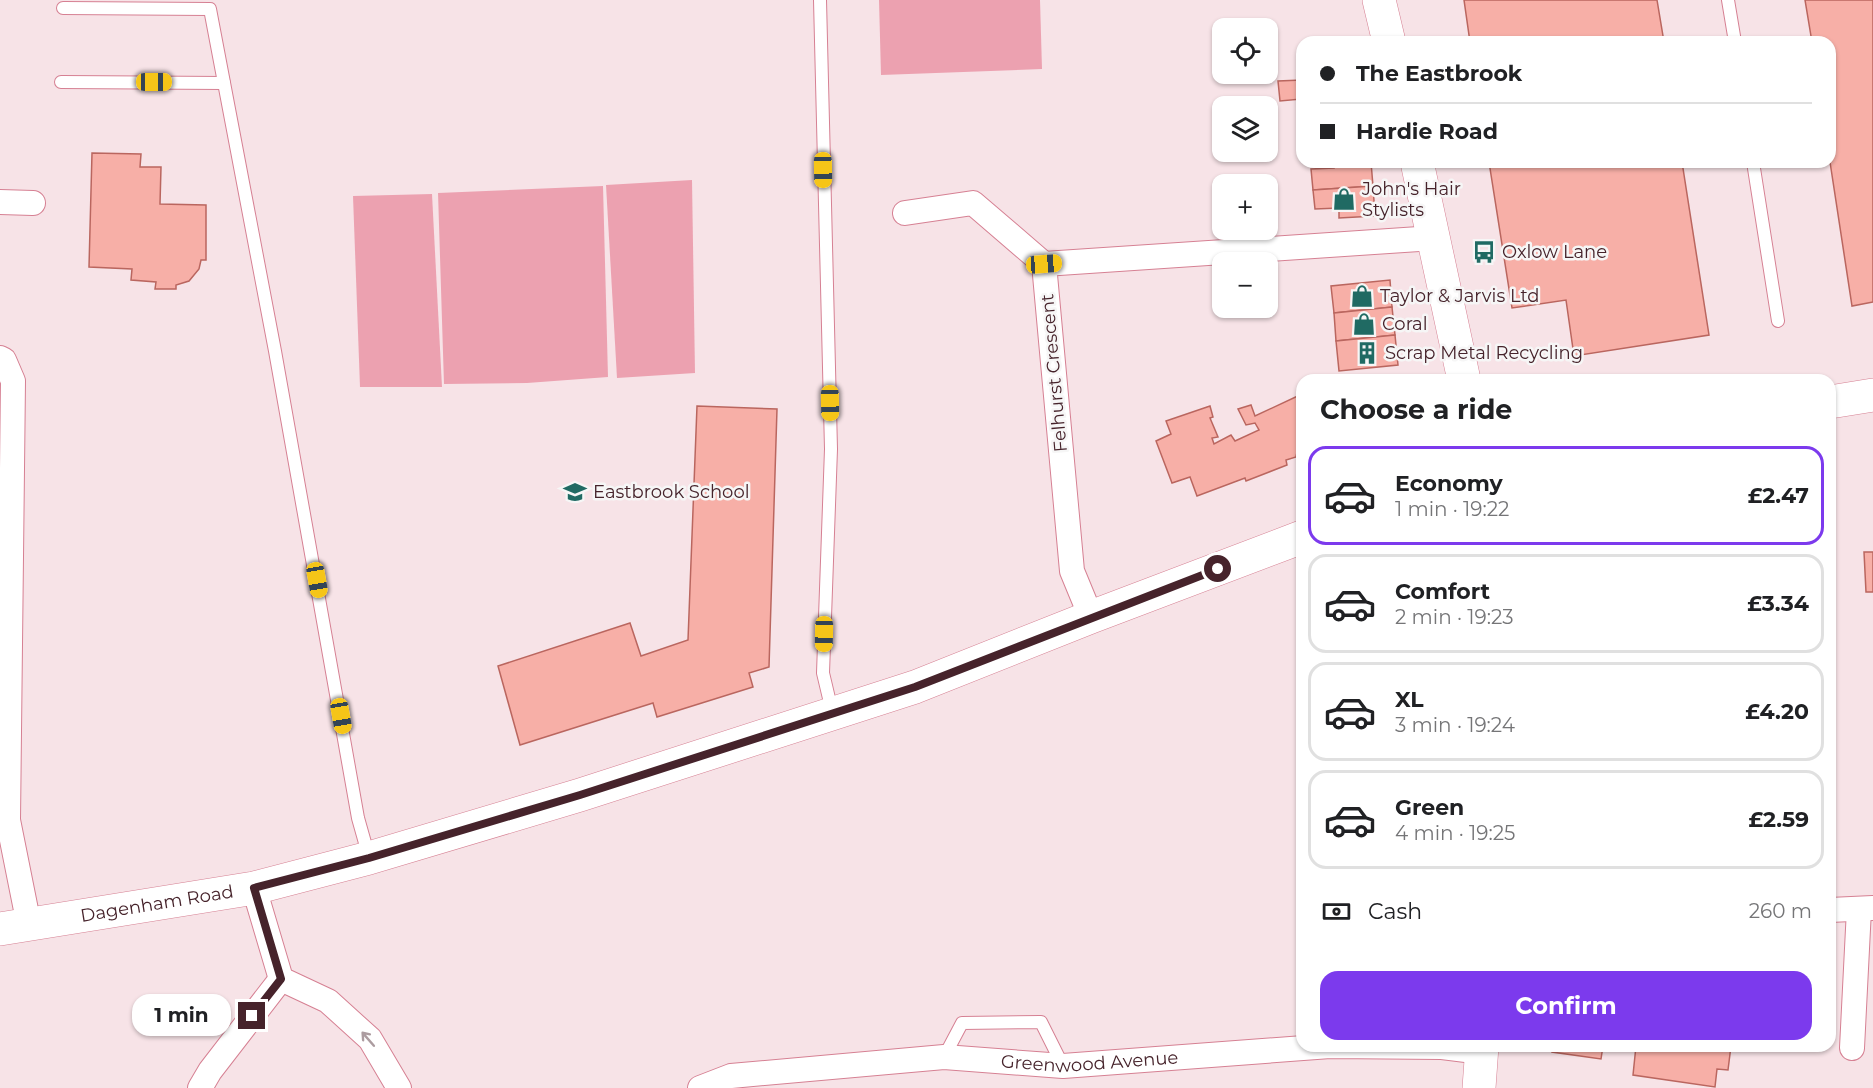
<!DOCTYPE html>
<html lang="en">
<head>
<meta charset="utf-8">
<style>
	body { margin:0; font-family:Montserrat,sans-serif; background:#f2f2f2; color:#202124; height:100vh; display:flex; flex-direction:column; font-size:22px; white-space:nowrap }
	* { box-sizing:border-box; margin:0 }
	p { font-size:20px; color:#757577 }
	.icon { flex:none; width:33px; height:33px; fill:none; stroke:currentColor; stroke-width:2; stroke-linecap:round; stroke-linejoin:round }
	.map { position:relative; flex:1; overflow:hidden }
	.details { position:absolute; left:1296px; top:374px; width:540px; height:678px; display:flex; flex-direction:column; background:#fff; border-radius:18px; box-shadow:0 2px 4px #0004 }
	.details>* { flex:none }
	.banner { position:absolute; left:1296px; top:36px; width:540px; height:132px; border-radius:18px; box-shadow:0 2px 4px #0004; display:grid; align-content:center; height:132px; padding:0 24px; background:#fff }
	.fabs { position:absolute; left:1212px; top:18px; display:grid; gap:12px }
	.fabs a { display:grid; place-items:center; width:66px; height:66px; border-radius:12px; background:#fff; box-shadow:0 2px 4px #0004; font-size:30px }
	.end { position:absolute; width:27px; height:27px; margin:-14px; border:8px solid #46232b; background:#fff; box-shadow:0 0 0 3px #fff }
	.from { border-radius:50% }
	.bubble { position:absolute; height:42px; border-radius:18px; background:#fff; box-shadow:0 2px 4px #0004; font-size:20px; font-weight:700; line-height:42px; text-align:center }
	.car { position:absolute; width:18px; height:36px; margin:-18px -9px; border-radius:8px; box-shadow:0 0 4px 2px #0007; background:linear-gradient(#f5c518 24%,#345 0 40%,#f5c518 0 76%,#345 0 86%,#f5c518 0) }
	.banner b { display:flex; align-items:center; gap:21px; height:57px; font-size:22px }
	.banner b+b { border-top:2px solid #e0e0e0 }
	.banner i { width:15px; height:15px; background:#202124 }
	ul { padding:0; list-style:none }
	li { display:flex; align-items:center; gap:18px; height:99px; margin:0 12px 9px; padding:0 12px; border:3px solid #e0e0e0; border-radius:18px }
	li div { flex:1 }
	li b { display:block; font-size:22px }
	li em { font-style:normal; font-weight:700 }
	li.current { border-color:#7c3aed }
	li>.icon { width:54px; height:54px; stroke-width:1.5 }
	h2 { padding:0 24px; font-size:27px; line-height:72px }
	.pay { display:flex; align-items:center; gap:15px; height:66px; padding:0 24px; font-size:22px }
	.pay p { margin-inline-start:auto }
	.button { display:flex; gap:12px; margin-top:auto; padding:12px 24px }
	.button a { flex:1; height:69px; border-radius:18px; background:#7c3aed; color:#fff; font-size:24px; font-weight:700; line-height:69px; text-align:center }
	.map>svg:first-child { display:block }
	.green { fill:#eca1b0 }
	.building { fill:#f7afa7; stroke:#ba665f; stroke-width:1.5 }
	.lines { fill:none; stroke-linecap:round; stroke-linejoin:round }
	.lane-casing { stroke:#d68093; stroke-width:14 }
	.street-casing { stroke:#d68093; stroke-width:26 }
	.secondary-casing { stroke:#d68093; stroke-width:34 }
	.primary-casing { stroke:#d68093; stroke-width:34 }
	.lane { stroke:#fff; stroke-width:12 }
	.street { stroke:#fff; stroke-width:24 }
	.secondary { stroke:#fff; stroke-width:33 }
	.primary { stroke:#fff; stroke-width:33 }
	.oneway { stroke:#ac9ca0 }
	.route { stroke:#46232b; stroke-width:8 }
	.labels { text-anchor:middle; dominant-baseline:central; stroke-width:5; stroke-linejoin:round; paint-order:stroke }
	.poi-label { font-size:18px; fill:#46232b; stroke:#f6f6f6; text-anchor:start }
	.street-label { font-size:18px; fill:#46232b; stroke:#f6f6f6 }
</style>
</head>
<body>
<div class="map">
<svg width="1873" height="1088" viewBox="0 0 1873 1088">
	<rect width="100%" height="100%" fill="#f7e3e7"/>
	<g class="green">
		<path d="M879 0H1040L1042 69 881 75Z"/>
		<path d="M692 180 695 373 617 378 606 185Z"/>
		<path d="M603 186 608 377 527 383 444 384 438 193Z"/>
		<path d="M432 194 442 387H360L353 196Z"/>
	</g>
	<g class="building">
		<path d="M1464 0H1657L1664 42H1470Z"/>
		<path d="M1805 0H1873V302L1852 306 1830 162V42H1812Z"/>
		<path d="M1302 80V106L1301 99 1280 101 1278 81Z"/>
		<path d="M92 153 141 154 140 167H161L160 204 206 205V260H201L199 269 189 281 176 285V289H155L156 282 131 280 132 269 89 267Z"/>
		<path d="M1333 162H1371L1373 186 1313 190 1311 169 1334 168Z"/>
		<path d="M1489 162H1682L1709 335 1574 356 1566 300 1512 308Z"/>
		<path d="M1373 186 1375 216 1339 218V208L1315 209 1313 190Z"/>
		<path d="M1390 280 1392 307 1334 313 1331 286Z"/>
		<path d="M1392 307 1395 335 1336 341 1334 313Z"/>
		<path d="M1395 335 1398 365 1339 371 1336 341Z"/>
		<path d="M1302 394V445L1298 447 1296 457 1286 460 1287 465 1246 481 1245 478 1197 496 1190 477 1172 483 1156 441 1171 434 1166 421 1210 406 1213 417 1210 418 1218 437 1212 438 1214 444 1231 435 1235 441 1259 430 1255 423 1246 425 1238 409 1251 405 1255 416Z"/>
		<path d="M697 406 777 409 769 667 749 673 753 687 657 717 653 703 520 745 498 666 630 623 641 656 688 640Z"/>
		<path d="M1864 552H1873V592H1866Z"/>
		<path d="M1553 1046H1603L1601 1059 1552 1052Z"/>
		<path d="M1636 1046H1731L1728 1070 1717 1069 1715 1087 1633 1075Z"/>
	</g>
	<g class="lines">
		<g class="lane-casing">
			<g id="lane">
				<path d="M820 0 831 449 823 673 832 711"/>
				<path d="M1728 0 1735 42"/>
				<path d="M63 8 210 9 275 351 358 818 369 857"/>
				<path d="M61 82 224 83"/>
				<path d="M1753 162 1778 321"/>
				<path d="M944 1057 962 1023 1041 1022 1063 1066"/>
			</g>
		</g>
		<g class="street-casing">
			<g id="street">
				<path d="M0 202 33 203"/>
				<path d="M905 213 973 203 1044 264"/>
				<path d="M0 358 4 360 13 381 8 820 29 925"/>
				<path d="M1091 617 1072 571 1044 264 1434 238"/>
				<path d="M254 888 281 979 328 1001 370 1039 399 1088"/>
				<path d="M1830 910 1873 908"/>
				<path d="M1852 1048 1859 909"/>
				<path d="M200 1088 210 1071 281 979"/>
				<path id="s1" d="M700 1088 731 1076 944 1057 1063 1066 1330 1046 1442 1047 1482 1052"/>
			</g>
		</g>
		<g class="secondary-casing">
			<g id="secondary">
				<path d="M1830 402 1873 395"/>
				<path id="s2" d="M0 929 254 888 369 858 580 795 915 687 1091 617 1302 537"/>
			</g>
		</g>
		<g class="primary-casing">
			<g id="primary">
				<path d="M1379 0 1389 42"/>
				<path d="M1417 162 1464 380"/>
				<path d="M1479 1088 1482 1046"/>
			</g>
		</g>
		<use href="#lane" class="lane"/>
		<use href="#street" class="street"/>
		<use href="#secondary" class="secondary"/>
		<use href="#primary" class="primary"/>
	</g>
	<defs><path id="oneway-shaft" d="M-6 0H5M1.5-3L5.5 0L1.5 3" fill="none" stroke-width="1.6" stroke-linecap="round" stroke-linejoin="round" transform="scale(1.5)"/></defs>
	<use class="oneway" href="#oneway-shaft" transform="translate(368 1039) rotate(-131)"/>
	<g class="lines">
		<path class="route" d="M252 1016 281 979 254 888 369 858 580 795 915 687 1218 569"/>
	</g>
	<defs>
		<g id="shop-bare" transform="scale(1.8)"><path d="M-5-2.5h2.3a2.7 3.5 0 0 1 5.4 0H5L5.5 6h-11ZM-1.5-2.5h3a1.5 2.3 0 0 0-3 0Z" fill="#206a63" stroke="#f6f6f6" stroke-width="2.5" paint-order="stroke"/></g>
		<g id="bus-bare" transform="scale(1.8)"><path d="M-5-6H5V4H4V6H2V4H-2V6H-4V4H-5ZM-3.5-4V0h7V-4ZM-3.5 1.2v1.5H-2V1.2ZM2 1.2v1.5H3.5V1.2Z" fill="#206a63" stroke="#f6f6f6" stroke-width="2.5" paint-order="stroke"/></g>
		<g id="building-bare" transform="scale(1.8)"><path d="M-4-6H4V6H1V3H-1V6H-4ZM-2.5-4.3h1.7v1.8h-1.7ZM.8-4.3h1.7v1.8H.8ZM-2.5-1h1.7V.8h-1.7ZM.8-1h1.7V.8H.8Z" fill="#206a63" stroke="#f6f6f6" stroke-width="2.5" paint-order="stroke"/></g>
		<g id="school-bare" transform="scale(1.8)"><path d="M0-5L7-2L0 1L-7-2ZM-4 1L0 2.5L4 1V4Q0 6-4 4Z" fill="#206a63" stroke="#f6f6f6" stroke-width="2.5" paint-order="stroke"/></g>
	</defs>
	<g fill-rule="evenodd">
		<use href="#shop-bare" x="1344" y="199"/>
		<use href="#bus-bare" x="1484" y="252"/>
		<use href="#shop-bare" x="1362" y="296"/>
		<use href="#shop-bare" x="1364" y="324"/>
		<use href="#building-bare" x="1367" y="353"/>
		<use href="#school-bare" x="575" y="492"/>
	</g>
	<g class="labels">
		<g class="poi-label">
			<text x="1362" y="189">John's Hair<tspan x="1362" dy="21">Stylists</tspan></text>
			<text x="1502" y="252">Oxlow Lane</text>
			<text x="1380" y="296">Taylor &amp; Jarvis Ltd</text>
			<text x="1382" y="324">Coral</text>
			<text x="1385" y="353">Scrap Metal Recycling</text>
			<text x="593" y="492">Eastbrook School</text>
		</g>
		<g class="street-label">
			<text transform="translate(1054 373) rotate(-95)">Felhurst Crescent</text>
			<text stroke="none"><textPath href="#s2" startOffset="159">Dagenham Road</textPath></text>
			<text stroke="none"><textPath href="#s1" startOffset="393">Greenwood Avenue</textPath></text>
		</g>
	</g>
</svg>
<div class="fabs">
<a><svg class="icon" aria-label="locate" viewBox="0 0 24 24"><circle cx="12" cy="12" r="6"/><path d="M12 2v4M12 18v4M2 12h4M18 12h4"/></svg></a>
<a><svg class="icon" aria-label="layers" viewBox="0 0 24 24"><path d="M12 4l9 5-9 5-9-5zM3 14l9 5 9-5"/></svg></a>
<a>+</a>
<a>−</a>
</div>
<i class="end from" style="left:1218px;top:569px"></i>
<i class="end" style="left:252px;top:1016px"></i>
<div class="bubble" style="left:132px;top:994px;width:99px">1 min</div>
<i class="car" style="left:154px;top:82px;rotate:90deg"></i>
<i class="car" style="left:823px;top:170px;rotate:179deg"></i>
<i class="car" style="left:1044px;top:264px;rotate:86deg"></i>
<i class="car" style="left:830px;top:403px;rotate:179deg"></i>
<i class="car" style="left:317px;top:580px;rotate:170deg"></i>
<i class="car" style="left:824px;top:634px;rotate:181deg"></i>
<i class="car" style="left:341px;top:716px;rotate:170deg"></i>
<div class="banner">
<b><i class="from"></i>The Eastbrook</b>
<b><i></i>Hardie Road</b>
</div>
<section class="details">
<h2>Choose a ride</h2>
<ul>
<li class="current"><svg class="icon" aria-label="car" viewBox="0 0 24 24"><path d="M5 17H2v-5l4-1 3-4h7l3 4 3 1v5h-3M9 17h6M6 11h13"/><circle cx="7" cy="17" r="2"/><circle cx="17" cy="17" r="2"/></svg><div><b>Economy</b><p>1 min · 19:22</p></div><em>£2.47</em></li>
<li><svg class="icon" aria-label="car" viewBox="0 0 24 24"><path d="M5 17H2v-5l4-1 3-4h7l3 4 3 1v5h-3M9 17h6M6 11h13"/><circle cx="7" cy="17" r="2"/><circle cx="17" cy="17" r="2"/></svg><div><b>Comfort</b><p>2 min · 19:23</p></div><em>£3.34</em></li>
<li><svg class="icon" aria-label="car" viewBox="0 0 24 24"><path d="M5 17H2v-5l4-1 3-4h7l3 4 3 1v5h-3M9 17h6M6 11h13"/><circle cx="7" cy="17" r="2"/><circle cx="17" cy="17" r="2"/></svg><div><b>XL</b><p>3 min · 19:24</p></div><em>£4.20</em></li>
<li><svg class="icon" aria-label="car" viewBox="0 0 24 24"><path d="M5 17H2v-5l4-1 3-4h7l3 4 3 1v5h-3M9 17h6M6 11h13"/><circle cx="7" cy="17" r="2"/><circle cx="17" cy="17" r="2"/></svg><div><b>Green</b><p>4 min · 19:25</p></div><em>£2.59</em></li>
</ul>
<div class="pay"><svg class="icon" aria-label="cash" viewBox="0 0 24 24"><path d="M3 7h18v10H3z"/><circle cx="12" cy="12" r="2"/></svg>Cash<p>260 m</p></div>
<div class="button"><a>Confirm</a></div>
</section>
</div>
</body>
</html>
